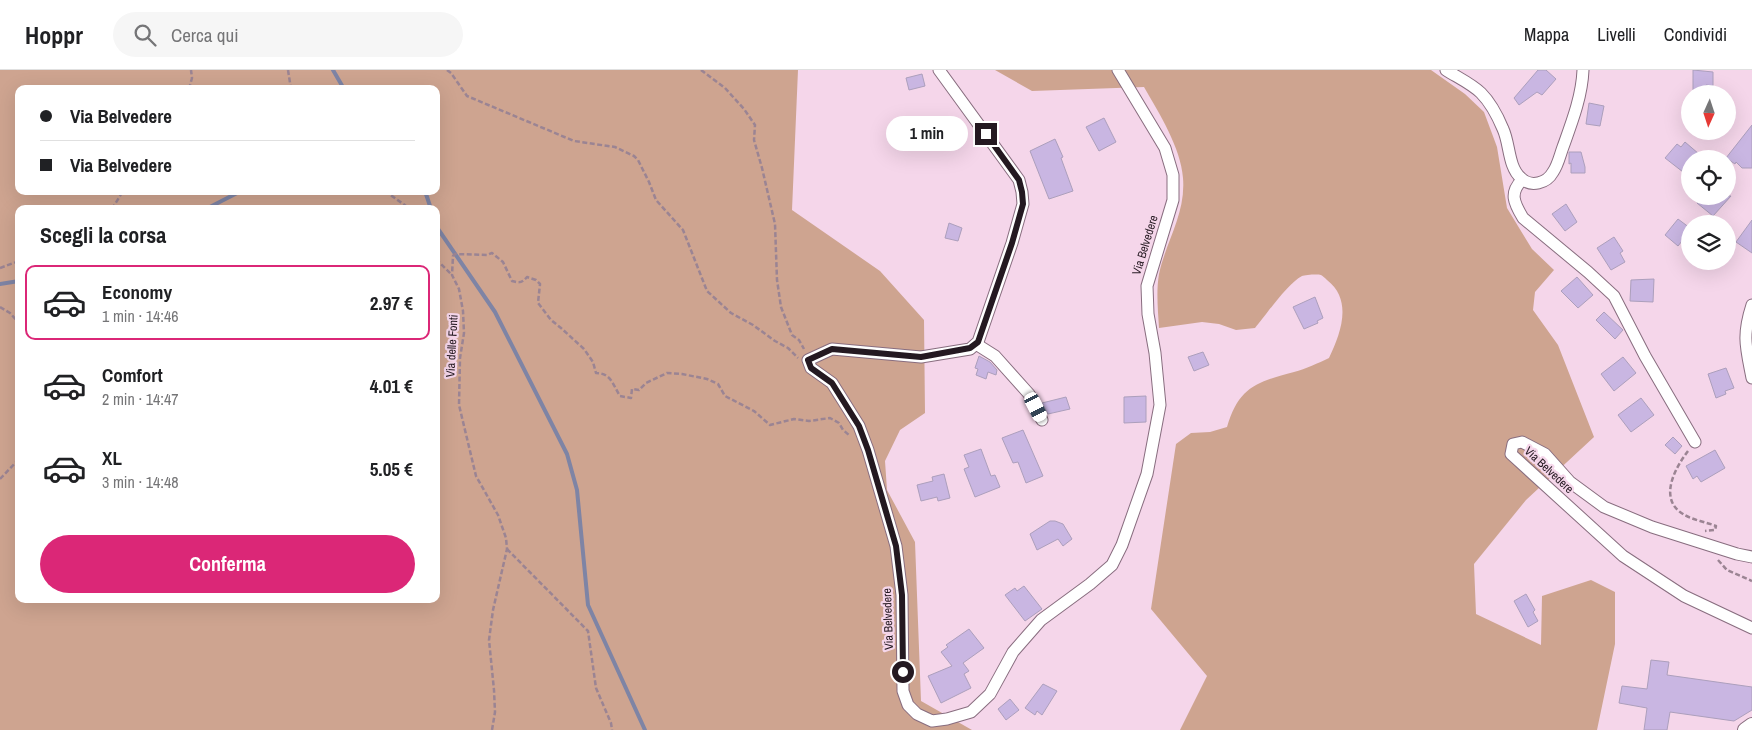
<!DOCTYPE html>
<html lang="it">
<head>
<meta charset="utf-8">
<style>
	body { margin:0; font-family:"Archivo Narrow",sans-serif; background:#f6f6f6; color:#202124; height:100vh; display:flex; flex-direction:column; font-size:19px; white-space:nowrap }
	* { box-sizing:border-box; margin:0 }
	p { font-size:16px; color:#757577 }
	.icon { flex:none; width:28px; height:28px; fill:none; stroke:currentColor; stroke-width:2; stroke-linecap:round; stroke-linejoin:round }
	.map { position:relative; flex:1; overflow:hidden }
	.sheet { position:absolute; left:15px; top:135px; width:425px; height:398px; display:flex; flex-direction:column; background:#fff; border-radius:10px; box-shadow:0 5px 20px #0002 }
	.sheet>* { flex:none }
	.hud { position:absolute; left:15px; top:15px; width:425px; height:110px; border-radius:10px; box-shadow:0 5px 20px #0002; display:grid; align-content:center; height:110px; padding:0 25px; background:#fff }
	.needle { width:32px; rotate:183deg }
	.fabs { position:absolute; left:1681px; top:15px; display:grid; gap:10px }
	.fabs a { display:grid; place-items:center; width:55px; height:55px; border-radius:50%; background:#fff; box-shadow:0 5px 20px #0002; font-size:25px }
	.end { position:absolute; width:22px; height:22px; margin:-11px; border:6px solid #241921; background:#fff; box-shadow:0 0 0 2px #fff }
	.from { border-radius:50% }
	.bubble { position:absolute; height:35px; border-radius:18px; background:#fff; box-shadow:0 5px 20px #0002; font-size:16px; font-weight:800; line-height:35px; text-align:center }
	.car { position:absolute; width:15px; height:30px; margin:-15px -8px; border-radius:6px; box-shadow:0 0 4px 1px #0007; background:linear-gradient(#fff 24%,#345 0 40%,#fff 0 76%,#345 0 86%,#fff 0) }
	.hud b { display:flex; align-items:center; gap:18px; height:48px; font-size:19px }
	.hud b+b { border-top:1px solid #e0e0e0 }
	.hud i { width:12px; height:12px; background:#202124 }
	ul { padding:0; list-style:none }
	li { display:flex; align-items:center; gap:15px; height:75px; margin:0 10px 8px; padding:0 15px; border:2px solid transparent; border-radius:10px }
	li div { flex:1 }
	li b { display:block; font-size:19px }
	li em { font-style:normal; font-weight:800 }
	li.active { border-color:#db2777 }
	li>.icon { width:45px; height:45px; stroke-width:1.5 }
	h2 { padding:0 25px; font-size:22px; line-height:60px }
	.button { display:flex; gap:10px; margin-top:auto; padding:10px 25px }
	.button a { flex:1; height:58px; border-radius:30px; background:#db2777; color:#fff; font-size:20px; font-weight:800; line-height:58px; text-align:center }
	header { display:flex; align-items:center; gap:30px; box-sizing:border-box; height:70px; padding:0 25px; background:#fff; border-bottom:1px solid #e0e0e0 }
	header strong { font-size:24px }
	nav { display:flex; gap:28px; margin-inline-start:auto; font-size:18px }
	.search { width:350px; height:45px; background:#f6f6f6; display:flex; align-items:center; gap:12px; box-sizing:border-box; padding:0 18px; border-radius:28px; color:#757577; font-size:19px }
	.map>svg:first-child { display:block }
	.green { fill:#cea490; fill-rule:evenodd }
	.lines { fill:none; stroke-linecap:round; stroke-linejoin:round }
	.stream { stroke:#7e84a5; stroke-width:4 }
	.building { fill:#c9b6e2; stroke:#ac9fbc }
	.minor-casing { stroke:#886d7f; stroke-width:13 }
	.tertiary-casing { stroke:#886d7f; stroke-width:16 }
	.path { stroke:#9b8493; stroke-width:2.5; stroke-dasharray:5 2.5; stroke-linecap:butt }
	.minor { stroke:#fff; stroke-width:11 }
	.tertiary { stroke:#fff; stroke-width:14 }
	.route { stroke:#241921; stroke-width:6 }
	.labels { text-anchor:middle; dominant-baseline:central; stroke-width:4.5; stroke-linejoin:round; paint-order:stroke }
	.street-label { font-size:12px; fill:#241921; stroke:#f5d6ea }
</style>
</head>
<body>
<header>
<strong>Hoppr</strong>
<div class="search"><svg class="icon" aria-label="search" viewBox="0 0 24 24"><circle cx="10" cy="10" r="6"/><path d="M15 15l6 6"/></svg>Cerca qui</div>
<nav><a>Mappa</a><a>Livelli</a><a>Condividi</a></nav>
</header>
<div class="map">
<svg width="1752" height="660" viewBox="0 0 1752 660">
	<rect width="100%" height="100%" fill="#f5d6ea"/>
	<g class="green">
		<path d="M0 0H798L792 140 880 201 924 250 925 343 900 360 885 391 887 420 915 472 921 631 972 660H0ZM19 19H436V121H19ZM19 139H436V529H19Z"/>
		<path d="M995 0H1431L1465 24 1484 42 1497 77 1507 138 1532 179 1554 200 1535 222 1533 240 1558 275 1594 367 1526 430 1474 494 1476 544 1541 575 1542 526 1591 510 1615 522V574L1597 660H1180L1207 606 1151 539 1176 374 1191 363 1210 362 1227 357C1239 317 1256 312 1294 302 1306 299 1318 293 1329 288 1341 263 1353 230 1327 210 1325 208 1323 206 1321 205 1317 204 1305 205 1302 206 1287 214 1266 245 1255 258L1236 260 1219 254 1202 252 1159 258C1158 240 1156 222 1159 204 1166 171 1186 144 1183 108 1181 78 1159 43 1144 17L1032 21Z"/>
	</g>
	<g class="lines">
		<g class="stream">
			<path d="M333 0 344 19"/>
			<path d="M425 121 431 139"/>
			<path d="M206 139 241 121"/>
			<path d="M436 156 495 242 567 384 577 420 588 535 645 660"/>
			<path d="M0 214 19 211"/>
		</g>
	</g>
	<g class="building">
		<path d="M1538 0H1546L1556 9 1542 25 1537 22 1519 35 1514 28Z"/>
		<path d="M1693 0 1713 2V16L1706 15 1705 21 1693 20Z"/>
		<path d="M922 4 925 16 909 20 906 8Z"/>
		<path d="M1589 33 1604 36 1600 56 1586 54Z"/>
		<path d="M1104 48 1116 72 1099 81 1086 57Z"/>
		<path d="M1752 55V98H1742L1736 92 1735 94 1726 88Z"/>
		<path d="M1055 69 1063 87 1061 88 1073 121 1049 129 1030 81Z"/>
		<path d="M1685 72 1699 84 1695 89H1690V94L1683 102 1665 88 1677 74 1681 77Z"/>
		<path d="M1569 82H1581L1585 97V103H1571V93L1569 94Z"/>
		<path d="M1702 126H1731L1713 146 1697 133Z"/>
		<path d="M1566 134 1577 152 1565 161 1552 144Z"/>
		<path d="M1678 149 1690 158V161L1678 176 1665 165Z"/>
		<path d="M1752 150V183L1736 172Z"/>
		<path d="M949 153 962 158 958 171 945 168Z"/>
		<path d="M1614 167 1623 181 1620 183 1625 192 1611 200 1597 178Z"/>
		<path d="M1577 207 1593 225 1578 238 1561 221Z"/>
		<path d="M1654 209 1653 232 1630 231 1631 210Z"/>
		<path d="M1315 227 1323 248 1317 251 1318 253 1304 259 1293 237Z"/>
		<path d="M1604 242 1623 260 1615 269 1596 250Z"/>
		<path d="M1203 282 1209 295 1194 301 1188 287Z"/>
		<path d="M979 286 990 292 997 300 996 305 988 302 986 309 976 305 978 299 975 298Z"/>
		<path d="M1623 287 1636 303 1614 321 1601 304Z"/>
		<path d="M1726 298 1734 318 1725 321 1726 324 1716 328 1708 304Z"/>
		<path d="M1146 326V352L1124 353V327Z"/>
		<path d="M1066 327 1070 339 1048 344 1042 333Z"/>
		<path d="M1641 328 1654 345 1631 362 1618 345Z"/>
		<path d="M1023 360 1043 406 1026 413 1018 392 1013 393 1002 368Z"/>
		<path d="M1673 367 1682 376 1675 384 1665 375Z"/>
		<path d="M981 379 991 406 995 405 1000 417 975 427 964 399 969 397 964 385Z"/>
		<path d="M1715 380 1725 398 1701 412 1697 406 1693 409 1686 396Z"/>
		<path d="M944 404 950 428 938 431 937 427 921 431 917 415 933 411 932 407Z"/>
		<path d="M1050 451H1055L1063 454 1072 469 1063 476 1058 469 1037 480 1030 464Z"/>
		<path d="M1024 516 1042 539 1025 551 1005 525 1015 518 1017 521Z"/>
		<path d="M1526 524 1535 540 1533 542 1538 551 1528 557 1514 531Z"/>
		<path d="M969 559 984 578 963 593 969 601 964 604 971 618 941 633 928 606 952 596 941 582 948 577 946 575Z"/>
		<path d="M1651 590 1669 592 1667 605 1752 617V640L1734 651 1670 642 1667 660H1644L1647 638 1619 633 1622 616 1647 619Z"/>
		<path d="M1043 614 1057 621 1042 645 1037 641 1035 645 1025 638Z"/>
		<path d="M1010 629 1019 640 1006 650 998 639Z"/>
	</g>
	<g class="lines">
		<g class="minor-casing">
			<g id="minor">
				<path d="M939 0 1019 110 1022 122 1023 134 1012 173 978 272 970 279 921 287 832 279 808 290 811 298 832 313 859 356 868 380 896 476 902 525 903 621 908 635 917 644 932 651 947 649 971 642 990 624 1013 582 1041 550 1090 514 1112 495 1122 475 1147 404 1160 335 1155 283 1148 244 1147 216 1173 130V105L1165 78 1118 0"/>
				<path d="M1446 0C1457 7 1472 14 1481 23 1490 32 1498 47 1503 59 1510 74 1508 97 1521 108 1531 118 1547 113 1553 102 1558 95 1560 85 1563 77 1572 52 1582 26 1583 0"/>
				<path d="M1522 110C1509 123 1514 133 1523 148L1588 202 1614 226 1645 286 1695 372"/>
				<path d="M1752 235C1742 266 1746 277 1752 308"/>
				<path d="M976 274 995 286 1029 324 1042 350"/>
				<path d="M1752 487 1737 484 1652 457 1604 437 1570 412 1545 384 1522 372 1513 374 1511 384 1623 486 1684 526 1752 558"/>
			</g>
		</g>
		<g class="tertiary-casing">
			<path id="tertiary" d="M1745 660 1752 655"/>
		</g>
		<g class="path">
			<path d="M288 0 291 19"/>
			<path d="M447 0 451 3 467 26 574 71 615 77 634 86 638 90 649 112 656 130 683 160 707 221 731 243 753 255 775 271 788 278 798 288"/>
			<path d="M701 0 725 18 744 39 755 55 754 70 762 98 775 154 777 210 781 237 792 265 799 270 804 279"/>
			<path d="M189 19 192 8 191 0"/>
			<path d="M385 121 406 136 408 139"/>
			<path d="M112 139 123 121"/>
			<path d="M436 189 452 205"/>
			<path d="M0 198 19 191"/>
			<path d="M0 237 10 243 19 253"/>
			<path d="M1688 381C1675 398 1658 429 1683 444 1692 450 1706 452 1716 456L1715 460 1705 461"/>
			<path d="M0 409 19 389"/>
			<path d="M507 479 588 561 596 618 611 653 612 660"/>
			<path d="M1718 490 1727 500 1752 511"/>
			<path d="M492 660 495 642 494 620 489 570 493 540 507 479 506 468 498 445 476 406 459 335 460 288 464 263 463 241 459 219 452 205 453 186 455 184 487 185 492 183 503 192 512 211C519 213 522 213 527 207L536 210 540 214 538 233 551 250 561 258 584 279 593 292 596 303C611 303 613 315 620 326L631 328 632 319 639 320 646 313 667 303 682 304 707 309 718 314 725 326 754 341 770 355 794 349 809 351 830 348 839 353 843 360 849 365"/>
		</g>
		<use href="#minor" class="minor"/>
		<use href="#tertiary" class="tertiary"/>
	</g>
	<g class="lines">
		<path class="route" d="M903 602 902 525 896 476 868 380 859 356 832 313 811 298 808 290 832 279 921 287 970 278 978 272 1012 173 1023 134 1022 122 1019 110 986 64"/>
	</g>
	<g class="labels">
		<g class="street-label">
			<text transform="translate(1145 175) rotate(-73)">Via Belvedere</text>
			<text transform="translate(452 276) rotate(-87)">Via delle Fonti</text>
			<text transform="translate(1549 400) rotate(43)">Via Belvedere</text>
			<text transform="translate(888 549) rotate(-92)">Via Belvedere</text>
		</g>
	</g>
</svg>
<div class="fabs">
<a><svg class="needle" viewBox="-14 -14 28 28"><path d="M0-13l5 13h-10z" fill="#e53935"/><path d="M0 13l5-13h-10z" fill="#757577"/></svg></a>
<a><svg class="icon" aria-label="locate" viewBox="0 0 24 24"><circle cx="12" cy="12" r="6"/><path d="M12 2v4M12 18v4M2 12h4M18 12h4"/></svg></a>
<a><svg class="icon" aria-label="layers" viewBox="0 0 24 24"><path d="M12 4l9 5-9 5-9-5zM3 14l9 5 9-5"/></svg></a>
</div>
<i class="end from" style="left:903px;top:602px"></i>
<i class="end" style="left:986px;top:64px"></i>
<div class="bubble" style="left:886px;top:46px;width:82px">1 min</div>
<i class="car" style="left:1036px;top:337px;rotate:153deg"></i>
<div class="hud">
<b><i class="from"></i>Via Belvedere</b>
<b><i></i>Via Belvedere</b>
</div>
<section class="sheet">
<h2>Scegli la corsa</h2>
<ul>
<li class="active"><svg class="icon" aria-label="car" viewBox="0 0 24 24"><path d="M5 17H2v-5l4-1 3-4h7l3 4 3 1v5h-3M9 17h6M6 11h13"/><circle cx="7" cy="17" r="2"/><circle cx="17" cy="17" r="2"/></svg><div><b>Economy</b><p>1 min · 14:46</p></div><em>2.97 €</em></li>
<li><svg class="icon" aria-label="car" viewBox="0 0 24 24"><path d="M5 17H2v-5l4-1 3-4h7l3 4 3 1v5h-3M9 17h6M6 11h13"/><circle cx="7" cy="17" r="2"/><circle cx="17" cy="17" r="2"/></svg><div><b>Comfort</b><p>2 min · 14:47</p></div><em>4.01 €</em></li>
<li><svg class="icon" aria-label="car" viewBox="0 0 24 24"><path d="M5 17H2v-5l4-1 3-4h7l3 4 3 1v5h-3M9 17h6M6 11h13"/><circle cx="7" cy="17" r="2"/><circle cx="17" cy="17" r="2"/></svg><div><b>XL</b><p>3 min · 14:48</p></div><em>5.05 €</em></li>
</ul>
<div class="button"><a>Conferma</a></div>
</section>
</div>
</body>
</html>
